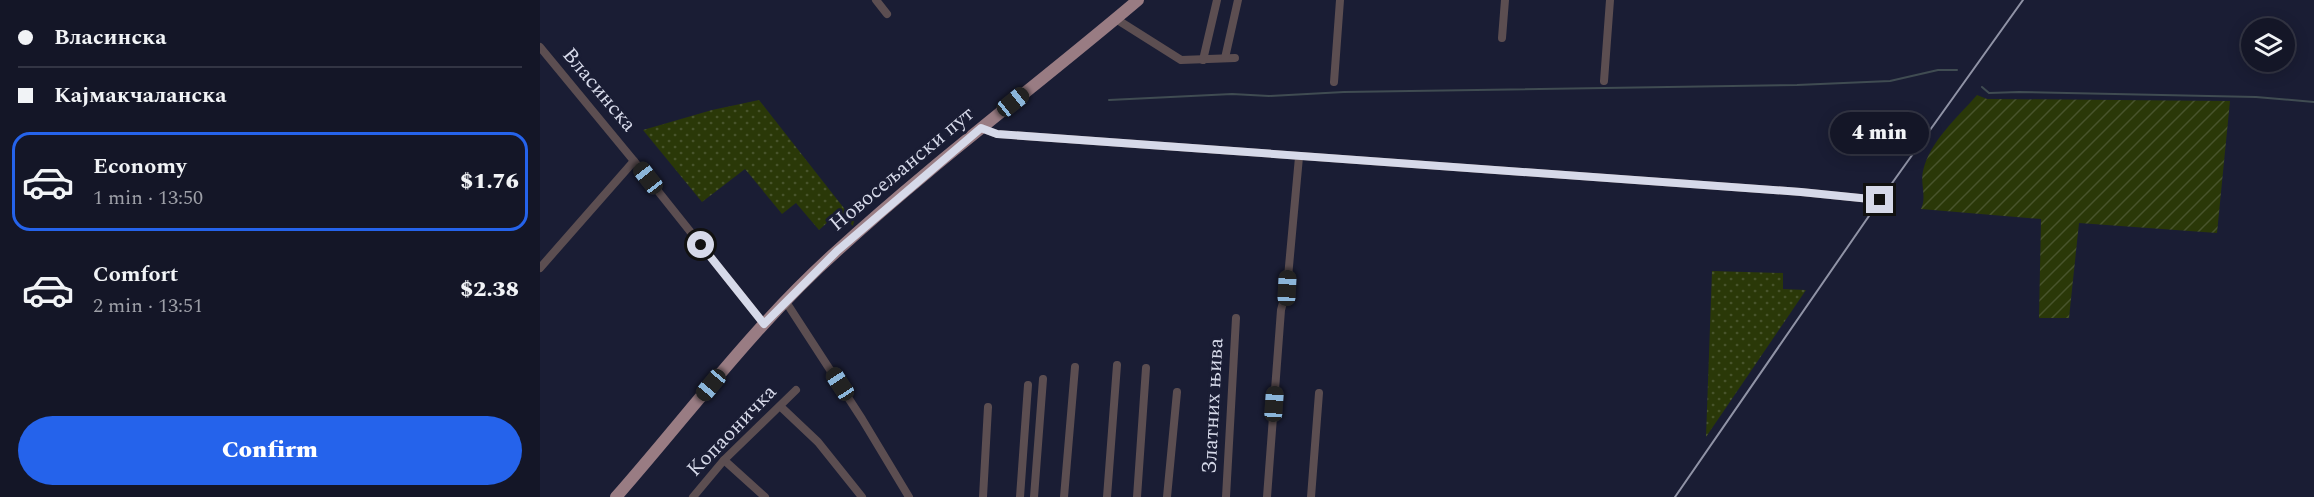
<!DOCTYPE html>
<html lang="en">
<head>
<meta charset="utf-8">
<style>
	body { margin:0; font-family:Spectral,serif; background:#212333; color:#f1f3f6; height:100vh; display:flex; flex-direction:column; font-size:22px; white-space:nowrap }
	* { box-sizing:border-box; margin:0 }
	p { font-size:20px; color:#9d9fa7 }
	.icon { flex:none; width:33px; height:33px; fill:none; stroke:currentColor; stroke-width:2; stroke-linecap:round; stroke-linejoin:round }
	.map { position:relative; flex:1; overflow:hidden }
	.details { display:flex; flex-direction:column; background:#141627; width:540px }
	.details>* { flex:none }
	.top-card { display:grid; align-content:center; height:132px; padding:0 18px; background:#141627 }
	.fabs { position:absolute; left:1701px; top:18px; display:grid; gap:12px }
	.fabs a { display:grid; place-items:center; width:54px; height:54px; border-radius:50%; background:#141627; box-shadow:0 3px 15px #0003,0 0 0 2px #333544; font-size:30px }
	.end { position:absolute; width:27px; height:27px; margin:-14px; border:8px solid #d6d9e9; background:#111; box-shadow:0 0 0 3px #111 }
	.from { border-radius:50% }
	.bubble { position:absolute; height:42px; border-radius:21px; background:#141627; box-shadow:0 3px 15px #0003,0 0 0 2px #333544; font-size:20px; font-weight:800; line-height:42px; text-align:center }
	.car { position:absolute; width:18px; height:36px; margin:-18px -9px; border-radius:8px; box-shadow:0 0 4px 2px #0007; background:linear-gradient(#222 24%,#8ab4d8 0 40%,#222 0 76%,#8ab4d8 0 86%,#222 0) }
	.top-card b { display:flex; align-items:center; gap:21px; height:57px; font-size:22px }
	.top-card b+b { border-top:2px solid #333544 }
	.top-card i { width:15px; height:15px; background:#f1f3f6 }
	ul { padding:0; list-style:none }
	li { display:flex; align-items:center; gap:18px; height:99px; margin:0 12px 9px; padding:0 6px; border:3px solid transparent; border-radius:18px }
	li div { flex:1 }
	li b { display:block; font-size:22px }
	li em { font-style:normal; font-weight:800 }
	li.selected { border-color:#2563eb }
	li>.icon { width:54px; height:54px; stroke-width:1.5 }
	.button { display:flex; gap:12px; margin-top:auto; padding:12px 18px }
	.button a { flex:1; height:69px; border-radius:36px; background:#2563eb; color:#fff; font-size:24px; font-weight:800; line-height:69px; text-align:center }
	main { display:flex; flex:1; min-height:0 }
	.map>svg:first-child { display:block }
	.grass { fill:url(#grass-dots) }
	.garden { fill:url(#garden-furrows) }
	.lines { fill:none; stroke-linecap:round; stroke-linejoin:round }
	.stream { stroke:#404c52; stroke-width:2 }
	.street { stroke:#5c4e51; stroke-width:8 }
	.primary { stroke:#997c83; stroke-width:12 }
	.rail { stroke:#9093a6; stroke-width:2 }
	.route { stroke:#d6d9e9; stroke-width:8 }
	.labels { text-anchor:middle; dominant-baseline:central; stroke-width:6; stroke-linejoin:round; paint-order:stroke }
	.street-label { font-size:21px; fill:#d6d9e9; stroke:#1a1d34 }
</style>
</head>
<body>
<main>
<section class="details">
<div class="top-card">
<b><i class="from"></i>Власинска</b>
<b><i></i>Кајмакчаланска</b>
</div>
<ul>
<li class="selected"><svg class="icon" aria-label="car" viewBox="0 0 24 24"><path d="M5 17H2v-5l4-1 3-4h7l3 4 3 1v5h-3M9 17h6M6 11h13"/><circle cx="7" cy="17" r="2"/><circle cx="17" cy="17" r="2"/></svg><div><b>Economy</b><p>1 min · 13:50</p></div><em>$1.76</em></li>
<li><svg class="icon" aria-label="car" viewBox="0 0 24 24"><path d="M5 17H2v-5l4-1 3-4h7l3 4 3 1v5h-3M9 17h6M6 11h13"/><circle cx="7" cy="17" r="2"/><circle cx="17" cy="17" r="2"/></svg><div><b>Comfort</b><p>2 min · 13:51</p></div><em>$2.38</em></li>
</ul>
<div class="button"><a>Confirm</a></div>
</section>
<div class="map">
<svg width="1774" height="497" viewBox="0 0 1774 497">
	<defs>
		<pattern id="grass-dots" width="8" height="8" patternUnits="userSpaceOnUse" patternTransform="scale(1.5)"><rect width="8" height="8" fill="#2a3808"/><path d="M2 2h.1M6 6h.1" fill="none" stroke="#48542c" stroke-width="1.8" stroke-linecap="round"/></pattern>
		<pattern id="garden-furrows" width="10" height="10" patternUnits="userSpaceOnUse" patternTransform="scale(1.5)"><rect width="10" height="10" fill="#2a3808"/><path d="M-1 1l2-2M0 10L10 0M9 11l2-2" fill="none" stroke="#48542c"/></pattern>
	</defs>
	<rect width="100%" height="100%" fill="#1a1d34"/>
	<g class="grass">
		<path d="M219 100 314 221 313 226 299 212 279 230 256 203 242 214 205 169 162 202 103 130 172 110Z"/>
		<path d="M1172 271 1243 273V289L1266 290 1166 437Z"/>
	</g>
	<path class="garden" d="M1437 95 1447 99 1690 101 1677 233 1539 223 1529 318H1499L1501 219 1381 209C1387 196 1380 184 1383 171 1390 141 1417 118 1437 95Z"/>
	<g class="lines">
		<g class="stream">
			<path d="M1442 87 1449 93 1479 92 1716 97 1774 102"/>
			<path d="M569 100 692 94 729 96 804 92 1257 85 1350 81 1398 70H1417"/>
		</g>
		<g class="street">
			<path d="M336 0 347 14"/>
			<path d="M576 19 641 60 695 58"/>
			<path d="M962 38 965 0"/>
			<path d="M0 47 94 161 224 324"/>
			<path d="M685 58 698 0"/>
			<path d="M663 60 677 0"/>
			<path d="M1064 81 1070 0"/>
			<path d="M794 82 800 0"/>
			<path d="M441 128 457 134 1261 192 1340 200"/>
			<path d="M0 268 94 161"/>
			<path d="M246 302 322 419 369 497"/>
			<path d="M241 407 278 442 322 497"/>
			<path d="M184 460 225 497"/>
			<path d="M153 497 184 460 256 390"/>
			<path d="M443 497 448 407"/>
			<path d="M480 497 488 385"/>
			<path d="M494 497 503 379"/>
			<path d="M524 497 535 367"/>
			<path d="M567 497 577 365"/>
			<path d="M597 497 606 368"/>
			<path d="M627 497 637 392"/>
			<path d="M686 497 696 318"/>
			<path d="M727 497 741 310 747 288 759 157"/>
			<path d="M771 497 779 393"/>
		</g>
		<path class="primary" d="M76 497C149 414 215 324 298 250 394 162 499 84 598 0"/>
		<path class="rail" d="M1135 497 1340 200 1483 0"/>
	</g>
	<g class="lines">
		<path class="route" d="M161 245 224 324 297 251 441 128 457 134 1261 192 1340 200"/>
	</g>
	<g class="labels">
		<g class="street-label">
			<text transform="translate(59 90) rotate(50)">Власинска</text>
			<text transform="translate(362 169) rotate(-40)">Новосељански пут</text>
			<text transform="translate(673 406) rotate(-87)">Златних њива</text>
			<text transform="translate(192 431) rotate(-46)">Копаоничка</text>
		</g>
	</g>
</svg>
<div class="fabs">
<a><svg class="icon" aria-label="layers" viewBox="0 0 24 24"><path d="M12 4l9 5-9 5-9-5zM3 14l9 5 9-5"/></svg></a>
</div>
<i class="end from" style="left:161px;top:245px"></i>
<i class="end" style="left:1340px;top:200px"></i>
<div class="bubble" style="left:1290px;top:112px;width:99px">4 min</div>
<i class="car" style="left:473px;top:102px;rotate:51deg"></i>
<i class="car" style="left:108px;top:178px;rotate:322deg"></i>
<i class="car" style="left:747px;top:288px;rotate:3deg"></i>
<i class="car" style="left:300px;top:384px;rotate:327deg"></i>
<i class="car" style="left:171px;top:385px;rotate:220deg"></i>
<i class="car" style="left:734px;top:404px;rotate:4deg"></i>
</div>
</main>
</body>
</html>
